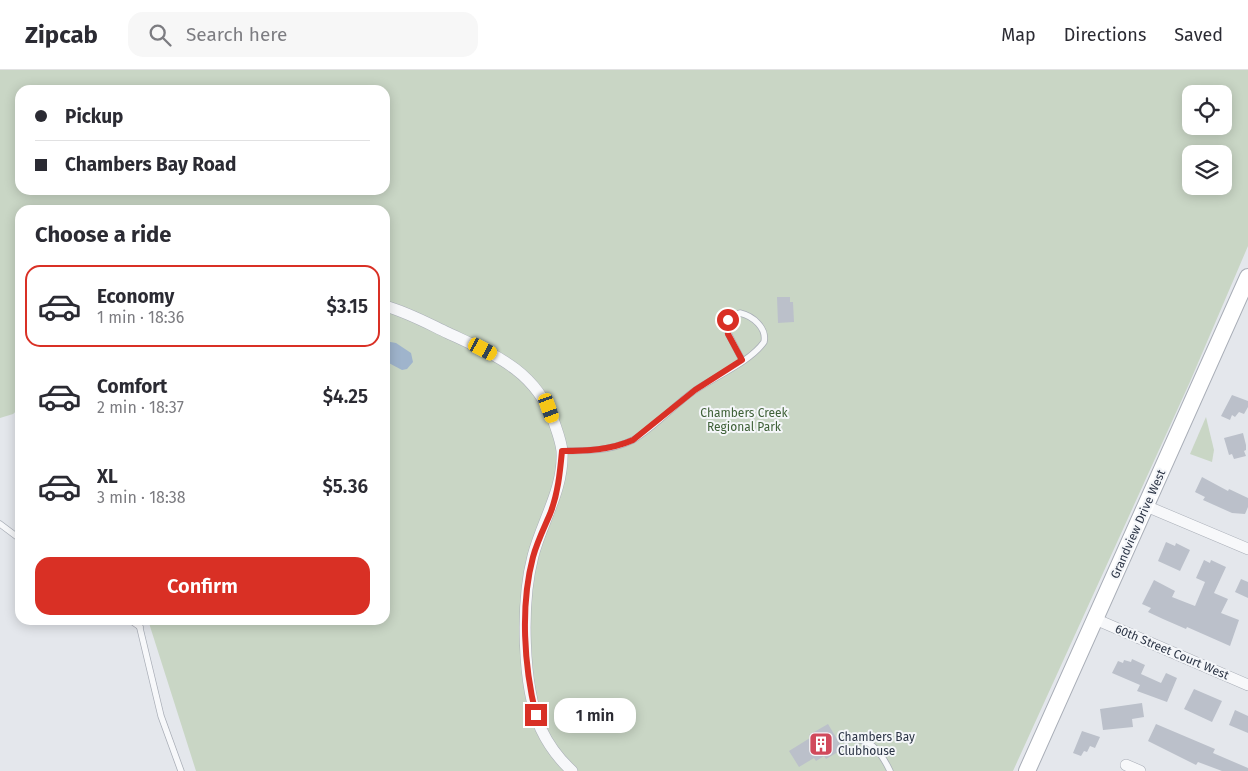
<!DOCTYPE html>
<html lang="en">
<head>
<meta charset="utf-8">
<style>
	body { margin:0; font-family:"Fira Sans",sans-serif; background:#f7f7f7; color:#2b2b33; height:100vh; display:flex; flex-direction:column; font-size:19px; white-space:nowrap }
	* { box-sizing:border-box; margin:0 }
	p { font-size:16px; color:#7c7c81 }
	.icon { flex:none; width:28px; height:28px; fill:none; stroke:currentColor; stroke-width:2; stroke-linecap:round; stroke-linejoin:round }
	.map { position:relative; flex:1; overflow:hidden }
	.side { position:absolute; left:15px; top:135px; width:375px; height:420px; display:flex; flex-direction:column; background:#fff; border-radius:15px; box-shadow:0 2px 12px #0003 }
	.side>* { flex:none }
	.top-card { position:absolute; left:15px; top:15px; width:375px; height:110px; border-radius:15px; box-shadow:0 2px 12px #0003; display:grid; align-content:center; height:110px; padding:0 20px; background:#fff }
	.tools { position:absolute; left:1182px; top:15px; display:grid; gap:10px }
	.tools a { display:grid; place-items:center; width:50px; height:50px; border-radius:10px; background:#fff; box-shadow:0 2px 12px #0003; font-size:25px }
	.end { position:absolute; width:22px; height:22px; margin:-11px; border:6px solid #d93025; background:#fff; box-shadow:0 0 0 2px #fff }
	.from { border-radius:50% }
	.bubble { position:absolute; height:35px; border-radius:15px; background:#fff; box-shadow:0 2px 12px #0003; font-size:16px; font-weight:600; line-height:35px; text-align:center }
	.car { position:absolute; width:15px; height:30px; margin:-15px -8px; border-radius:6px; box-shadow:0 0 4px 1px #0007; background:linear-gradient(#f5c518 24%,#345 0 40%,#f5c518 0 76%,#345 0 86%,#f5c518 0) }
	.top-card b { display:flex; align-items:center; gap:18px; height:48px; font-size:19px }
	.top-card b+b { border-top:1px solid #e1e1e2 }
	.top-card i { width:12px; height:12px; background:#2b2b33 }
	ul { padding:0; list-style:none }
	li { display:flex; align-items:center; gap:15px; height:82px; margin:0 10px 8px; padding:0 10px; border:2px solid transparent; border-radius:15px }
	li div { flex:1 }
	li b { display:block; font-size:19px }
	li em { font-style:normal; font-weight:600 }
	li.active { border-color:#d93025 }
	li>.icon { width:45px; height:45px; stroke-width:1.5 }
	h2 { padding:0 20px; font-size:22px; line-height:60px }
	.cta { display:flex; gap:10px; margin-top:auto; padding:10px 20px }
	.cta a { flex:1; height:58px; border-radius:15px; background:#d93025; color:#fff; font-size:20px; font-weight:600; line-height:58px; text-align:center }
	header { display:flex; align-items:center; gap:30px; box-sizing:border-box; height:70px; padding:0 25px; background:#fff; border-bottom:1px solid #e1e1e2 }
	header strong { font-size:24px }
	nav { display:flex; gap:28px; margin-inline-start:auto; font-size:18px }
	.search { width:350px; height:45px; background:#f7f7f7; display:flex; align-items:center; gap:12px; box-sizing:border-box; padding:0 18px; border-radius:15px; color:#7c7c81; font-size:19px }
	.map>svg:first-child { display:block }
	.green { fill:#c9d6c5; fill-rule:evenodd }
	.water { fill:#9fb4cc }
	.building { fill:#bbc0ca }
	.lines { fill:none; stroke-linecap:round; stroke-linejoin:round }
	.lane-casing { stroke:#a9aeb7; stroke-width:7 }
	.street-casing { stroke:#a9aeb7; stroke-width:12 }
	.secondary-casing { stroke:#a9aeb7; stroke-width:18 }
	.lane { stroke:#f7f8fa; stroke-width:5.5 }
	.street { stroke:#f7f8fa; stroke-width:11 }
	.secondary { stroke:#fff; stroke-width:16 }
	.route { stroke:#d93025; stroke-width:6 }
	.labels { text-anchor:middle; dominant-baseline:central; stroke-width:4; stroke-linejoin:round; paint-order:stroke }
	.park-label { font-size:12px; fill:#3f6138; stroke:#f4f6f9 }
	.street-label { font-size:12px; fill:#2b3445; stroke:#f4f6f9 }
	.poi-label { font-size:12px; fill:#2b3445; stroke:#f4f6f9; text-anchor:start }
</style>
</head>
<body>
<header>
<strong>Zipcab</strong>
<div class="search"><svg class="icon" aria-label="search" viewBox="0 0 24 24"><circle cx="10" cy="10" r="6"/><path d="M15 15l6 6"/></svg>Search here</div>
<nav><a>Map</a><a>Directions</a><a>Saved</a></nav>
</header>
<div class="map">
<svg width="1248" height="701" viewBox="0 0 1248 701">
	<rect width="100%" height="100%" fill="#e4e7ec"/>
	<g class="green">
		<path d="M0 0H1248V176L1189 314 1013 701H196L148 550H385V140H20V338L13 344 0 348ZM20 20H385V120H20ZM1191 24H1224V56H1191ZM1191 84H1224V116H1191Z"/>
		<path d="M1206 347 1214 380 1212 392 1190 384Z"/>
	</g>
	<path class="water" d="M385 271 396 273 411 283 413 292 407 299 402 300 385 291Z"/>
	<g class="building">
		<path d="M777 227H790V232H793L794 252 778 253Z"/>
		<path d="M1232 325 1248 331V337L1244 344 1239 342 1235 347 1232 345 1230 350 1221 346Z"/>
		<path d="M1243 363 1246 375V380L1244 381 1246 386 1234 389 1232 384 1229 385 1224 368Z"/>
		<path d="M1202 407 1228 421 1229 419 1248 428V437L1245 444 1232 443 1203 430 1205 427 1195 422Z"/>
		<path d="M1166 472 1175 476 1176 473 1190 480 1180 501 1158 491Z"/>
		<path d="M1204 490 1210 493 1211 490 1226 497 1214 523 1228 529 1221 543 1239 550 1230 576 1187 557 1186 559 1163 549 1148 542 1151 538 1142 534 1154 510 1175 521 1172 527 1195 536 1205 512 1196 508Z"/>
		<path d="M1241 509 1248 512V528L1235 522Z"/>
		<path d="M1132 589 1145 595 1141 604 1161 613 1166 603 1177 608 1167 632 1137 621 1140 615 1112 603 1118 591 1123 593 1124 590 1131 592Z"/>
		<path d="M1194 619 1222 631 1212 652 1184 639Z"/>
		<path d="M1142 633 1144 647 1132 649 1133 657 1103 660 1100 639Z"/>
		<path d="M1235 640 1248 646V663L1229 655Z"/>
		<path d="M828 654 843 679 826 689 824 686 816 691 814 688 799 697 789 681 810 668 809 665Z"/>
		<path d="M1156 654 1215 679 1213 683 1248 698V701H1222L1198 692 1196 695 1148 671Z"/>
		<path d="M1082 661 1100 667 1095 678 1090 676 1087 682 1084 681 1081 686 1073 683Z"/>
	</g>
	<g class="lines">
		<g class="lane-casing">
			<g id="lane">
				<path d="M562 381C587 381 610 381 633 370 655 357 673 336 694 321 714 307 750 292 764 272 767 258 753 246 740 243L730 247 726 259 742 290"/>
				<path d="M0 454 20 469"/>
				<path d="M130 550 140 557"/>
				<path d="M138 550 161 646 181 701"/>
				<path d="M846 670C869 665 881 682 890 701"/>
			</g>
		</g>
		<g class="street-casing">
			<g id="street">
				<path d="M385 236C407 242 427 253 448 263 495 285 535 300 554 352 557 361 561 371 562 381 564 419 542 451 533 486 521 532 522 615 541 659 548 674 560 690 572 701"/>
				<path d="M1146 436 1248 479"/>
				<path d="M1095 549 1248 615"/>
				<path d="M1126 695 1140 701"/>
			</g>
		</g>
		<g class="secondary-casing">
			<path id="secondary" d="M1027 701 1248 207"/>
		</g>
		<use href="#lane" class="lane"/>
		<use href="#street" class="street"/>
		<use href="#secondary" class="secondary"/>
	</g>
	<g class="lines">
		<path class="route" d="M536 645C524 596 520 536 533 487 537 472 544 458 550 444 558 424 560 402 562 381 587 381 610 380 633 370L695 320 742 290 728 264V250"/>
	</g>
	<defs>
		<g id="building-square" transform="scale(1.25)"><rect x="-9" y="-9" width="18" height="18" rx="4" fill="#d1495b" stroke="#f4f6f9"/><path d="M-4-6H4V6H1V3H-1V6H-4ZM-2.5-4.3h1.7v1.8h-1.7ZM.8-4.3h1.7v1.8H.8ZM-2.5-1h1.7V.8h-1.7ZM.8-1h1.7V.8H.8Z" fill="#fff"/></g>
	</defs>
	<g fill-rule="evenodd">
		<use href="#building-square" x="821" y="674"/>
	</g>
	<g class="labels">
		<g class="park-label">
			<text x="744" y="343">Chambers Creek<tspan x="744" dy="14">Regional Park</tspan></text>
		</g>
		<g class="street-label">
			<text transform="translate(1138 454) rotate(-66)">Grandview Drive West</text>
			<text transform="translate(1172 582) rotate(23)">60th Street Court West</text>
		</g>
		<g class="poi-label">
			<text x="838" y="667">Chambers Bay<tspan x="838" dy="14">Clubhouse</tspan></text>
		</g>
	</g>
</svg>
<div class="tools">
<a><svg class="icon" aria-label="locate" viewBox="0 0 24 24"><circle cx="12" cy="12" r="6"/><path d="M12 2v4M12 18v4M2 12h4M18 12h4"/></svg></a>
<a><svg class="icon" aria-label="layers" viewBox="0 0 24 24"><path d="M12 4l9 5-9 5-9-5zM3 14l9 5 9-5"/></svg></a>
</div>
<i class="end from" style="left:728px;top:250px"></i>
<i class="end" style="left:536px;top:645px"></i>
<div class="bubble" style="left:554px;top:628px;width:82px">1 min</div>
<i class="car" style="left:483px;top:279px;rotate:118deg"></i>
<i class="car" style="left:549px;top:338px;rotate:160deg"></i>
<div class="top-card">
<b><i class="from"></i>Pickup</b>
<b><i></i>Chambers Bay Road</b>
</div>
<section class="side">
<h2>Choose a ride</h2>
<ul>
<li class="active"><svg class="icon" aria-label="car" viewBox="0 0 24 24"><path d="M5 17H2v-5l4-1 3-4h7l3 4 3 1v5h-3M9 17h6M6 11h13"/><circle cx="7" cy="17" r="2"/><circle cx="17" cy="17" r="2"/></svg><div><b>Economy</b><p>1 min · 18:36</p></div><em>$3.15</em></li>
<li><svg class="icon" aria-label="car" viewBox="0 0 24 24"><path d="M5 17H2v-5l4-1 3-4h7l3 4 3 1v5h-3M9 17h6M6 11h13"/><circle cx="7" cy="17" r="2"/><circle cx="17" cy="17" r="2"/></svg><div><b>Comfort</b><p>2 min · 18:37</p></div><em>$4.25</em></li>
<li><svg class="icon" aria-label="car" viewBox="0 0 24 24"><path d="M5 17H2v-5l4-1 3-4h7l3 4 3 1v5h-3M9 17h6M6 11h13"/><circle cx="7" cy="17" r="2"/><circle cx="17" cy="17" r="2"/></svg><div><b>XL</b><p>3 min · 18:38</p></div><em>$5.36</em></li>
</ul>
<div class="cta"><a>Confirm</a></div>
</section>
</div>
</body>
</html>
